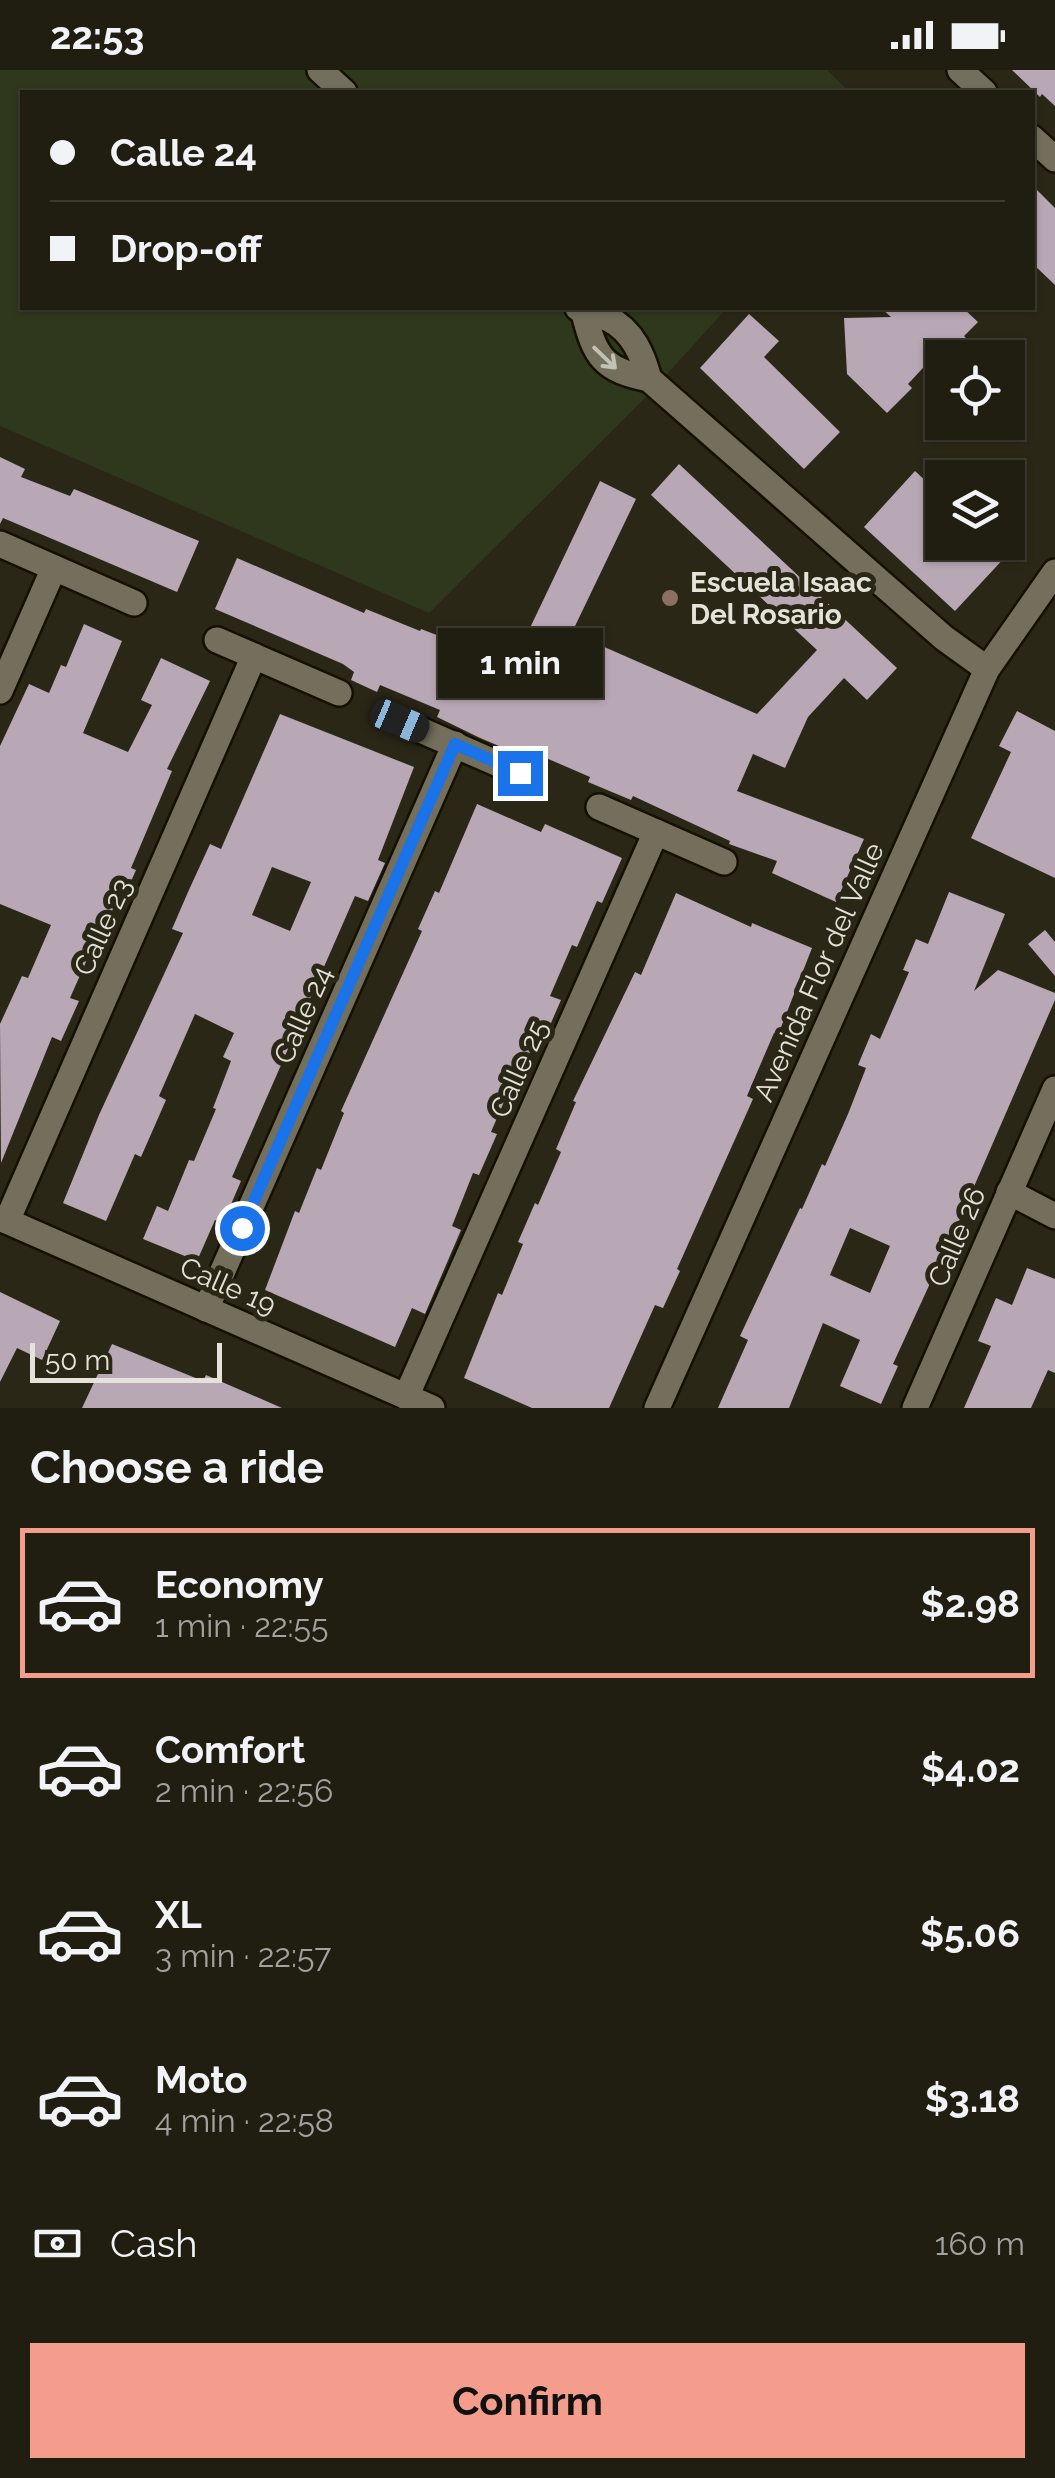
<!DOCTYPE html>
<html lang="en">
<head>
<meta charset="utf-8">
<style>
	body { margin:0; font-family:Raleway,sans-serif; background:#28261a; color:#f1f3f6; height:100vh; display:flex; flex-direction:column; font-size:38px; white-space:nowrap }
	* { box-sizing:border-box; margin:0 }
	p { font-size:32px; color:#a2a29f }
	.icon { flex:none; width:55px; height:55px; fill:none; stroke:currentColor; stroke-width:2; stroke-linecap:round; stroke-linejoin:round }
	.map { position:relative; height:1338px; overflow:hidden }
	.details { display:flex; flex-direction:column; background:#201d11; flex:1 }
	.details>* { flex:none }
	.guide { position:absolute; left:20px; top:20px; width:1015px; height:220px; border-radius:0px; box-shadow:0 2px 8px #0004,0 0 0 2px #3d3b31; display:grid; align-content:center; height:220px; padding:0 30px; background:#201d11 }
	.fabs { position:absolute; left:925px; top:270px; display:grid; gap:20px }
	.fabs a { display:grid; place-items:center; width:100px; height:100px; border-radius:0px; background:#201d11; box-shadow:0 2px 8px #0004,0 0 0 2px #3d3b31; font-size:50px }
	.scale { position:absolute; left:30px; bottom:25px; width:192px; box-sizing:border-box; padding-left:10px; border:5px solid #e5e3d9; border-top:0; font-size:28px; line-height:35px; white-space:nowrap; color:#e5e3d9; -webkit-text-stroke:8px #2b2717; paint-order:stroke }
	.end { position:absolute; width:45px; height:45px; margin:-22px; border:12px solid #1a73e8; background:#fff; box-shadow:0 0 0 5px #fff }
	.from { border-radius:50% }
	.bubble { position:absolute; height:70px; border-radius:0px; background:#201d11; box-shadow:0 2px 8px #0004,0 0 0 2px #3d3b31; font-size:32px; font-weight:700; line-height:70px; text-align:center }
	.car { position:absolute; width:30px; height:60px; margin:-30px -15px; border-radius:12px; box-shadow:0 0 8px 2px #0007; background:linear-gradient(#222 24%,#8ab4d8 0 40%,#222 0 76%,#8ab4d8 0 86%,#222 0) }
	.guide b { display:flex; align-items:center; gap:35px; height:95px; font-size:38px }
	.guide b+b { border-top:2px solid #3d3b31 }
	.guide i { width:25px; height:25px; background:#f1f3f6 }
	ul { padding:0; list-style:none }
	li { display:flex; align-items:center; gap:30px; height:150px; margin:0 20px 15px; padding:0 10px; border:5px solid transparent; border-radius:0px }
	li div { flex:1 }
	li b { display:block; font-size:38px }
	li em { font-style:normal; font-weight:700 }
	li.on { border-color:#f49d8c }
	li>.icon { width:90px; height:90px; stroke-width:1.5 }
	h2 { padding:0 30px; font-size:45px; line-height:120px }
	.pay { display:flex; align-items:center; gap:25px; height:110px; padding:0 30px; font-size:38px }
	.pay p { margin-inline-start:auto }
	.cta { display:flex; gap:20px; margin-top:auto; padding:20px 30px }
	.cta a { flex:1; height:115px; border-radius:0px; background:#f49d8c; color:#111; font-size:40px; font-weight:700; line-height:115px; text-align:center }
	.status { display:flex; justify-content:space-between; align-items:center; height:70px; padding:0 50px; background:#201d11; direction:ltr }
	.status svg { height:28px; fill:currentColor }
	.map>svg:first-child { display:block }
	.green { fill:#2f371d }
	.building { fill:#b8a7b4; fill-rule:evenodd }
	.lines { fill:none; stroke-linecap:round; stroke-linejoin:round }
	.minor-casing { stroke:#141003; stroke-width:30 }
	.minor { stroke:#736f5c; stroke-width:25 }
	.oneway { stroke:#c3c0b4 }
	.route { stroke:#1a73e8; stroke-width:12 }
	.education-dot { fill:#8d6e63; stroke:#2b2717; stroke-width:4 }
	.labels { text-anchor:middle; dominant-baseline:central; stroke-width:10; stroke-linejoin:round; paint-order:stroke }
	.poi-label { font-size:28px; font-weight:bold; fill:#e5e3d9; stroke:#2b2717; text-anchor:start }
	.street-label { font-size:28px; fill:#e5e3d9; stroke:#2b2717 }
</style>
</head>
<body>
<div class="status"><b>22:53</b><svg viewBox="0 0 49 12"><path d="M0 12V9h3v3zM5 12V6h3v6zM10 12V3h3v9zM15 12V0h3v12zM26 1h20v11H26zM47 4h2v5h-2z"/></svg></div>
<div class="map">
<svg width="1055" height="1338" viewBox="0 0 1055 1338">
	<rect width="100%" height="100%" fill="#2b2717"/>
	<path class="green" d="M0 0H827L850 22H22V238H727L648 325 429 543 0 356Z"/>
	<g class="building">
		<path d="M1012 0H1055V36L1042 24 1040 27Z"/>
		<path d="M1032 115 1055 138V215L1032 193Z"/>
		<path d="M881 238H963L978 252 964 266 985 288 935 285 908 314 912 318 887 343 847 304 844 248 891 247Z"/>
		<path d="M749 244 779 271 764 287 840 362 804 399 700 298Z"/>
		<path d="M0 387 25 399 21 407 70 426 74 419 199 471 177 522 3 448 0 454Z"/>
		<path d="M679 394 897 598 867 630 844 608 808 647 785 698 753 684 737 721 864 769 836 832 772 803 777 791 729 774 730 771 633 726 631 730 588 712 590 707 523 678 520 685 478 667 437 647 440 640 380 615 377 622 351 610 354 602 343 594 215 539 237 488 364 543 366 539 420 561 421 559 468 577 555 618 577 565 757 644 817 580 651 425Z"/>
		<path d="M915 401 942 426V472H993L1007 485 955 541 864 457Z"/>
		<path d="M600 411 636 429 565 577 529 560Z"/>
		<path d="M84 554 122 571 83 663 128 682 152 635 141 630 161 588 210 611 167 699 172 701 131 798 136 800 122 832 117 830 96 877 93 876 70 928 79 931 61 971 52 967 1 1093 0 954 22 906 28 908 51 855 0 834V676L29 614 49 623 61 595 66 597Z"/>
		<path d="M1017 641 1055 661V808L971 768 1011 682 999 676Z"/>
		<path d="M280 644 414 697 378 790 385 793 368 831 355 826 232 1107 241 1111 223 1153 215 1150 197 1191 143 1169 157 1136 168 1141 189 1090 194 1091 216 1039 213 1038 231 991 223 987 234 963 195 944 159 1026 166 1030 141 1087 135 1084 106 1151 63 1133 99 1045 183 863 172 859 188 822 210 774 221 779ZM272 797 311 812 290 861 252 845Z"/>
		<path d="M477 734 541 762 545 754 622 788 602 833 597 831 577 877 572 875 550 926 561 930 544 969 537 966 522 1001 518 999 491 1062 497 1064 479 1105 473 1103 452 1156 461 1160 425 1244 412 1238 395 1277 265 1220 295 1141 299 1143 317 1098 321 1100 344 1043 341 1041 422 861 418 859 435 821 439 823Z"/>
		<path d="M949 822 1005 844 974 921 998 900 1055 923V930L956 1158 964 1162 947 1200 938 1196 893 1294 898 1296 881 1334 840 1316 860 1270 823 1253 789 1338H718L748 1270 740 1266 800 1138 802 1139 822 1094 825 1096 848 1044 866 998 858 995 871 964 880 969 909 902 903 900 916 869 928 874ZM850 1158 890 1176 870 1223 830 1205Z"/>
		<path d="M676 823 751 857 752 853 812 878 778 965 774 963 752 1014 747 1026 753 1029 677 1199 680 1201 663 1238 655 1235 609 1338H532L464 1308 498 1223 502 1225 523 1174 518 1172 535 1133 538 1135 561 1082 556 1079 576 1032 573 1031 635 902 641 905Z"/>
		<path d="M1045 860 1055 872V906L1028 874Z"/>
		<path d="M1027 1198 1055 1209V1303L1048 1300 1031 1338H964L991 1276 978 1271 996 1228 1012 1235Z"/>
		<path d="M0 1222 60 1251 42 1290 17 1278 0 1312Z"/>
		<path d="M112 1274 203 1311 206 1305 282 1338H82Z"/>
	</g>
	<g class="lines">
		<g class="minor-casing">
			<g id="minor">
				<path d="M320 0 344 22"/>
				<path d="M960 0 984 22"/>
				<path d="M1032 68 1055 89"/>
				<path d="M578 238C588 246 598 244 609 249 633 261 643 286 649 309"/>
				<path d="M584 243C595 287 603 300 649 309L944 568 987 599"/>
				<path d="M0 474 134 533"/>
				<path d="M217 570 339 623"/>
				<path d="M0 621 54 498"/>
				<path d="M400 651 519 703"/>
				<path d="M599 737 724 792"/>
				<path d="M1009 1122 1055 1146"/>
				<path d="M0 1148 432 1338"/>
				<path d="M7 1151 254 586"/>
				<path d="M206 1239 455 674"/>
				<path d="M406 1327 656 762"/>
				<path d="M657 1338 987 599 1055 502"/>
				<path d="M915 1338 1055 1019"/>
			</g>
		</g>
		<use href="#minor" class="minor"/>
	</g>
	<defs><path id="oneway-shaft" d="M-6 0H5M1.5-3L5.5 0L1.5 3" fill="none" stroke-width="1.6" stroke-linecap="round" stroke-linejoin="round" transform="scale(2.5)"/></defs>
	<use class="oneway" href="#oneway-shaft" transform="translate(605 288) rotate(44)"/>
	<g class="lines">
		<path class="route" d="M242 1158 455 674 520 703"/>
	</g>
	<circle class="education-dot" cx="670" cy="528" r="10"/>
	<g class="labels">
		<g class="poi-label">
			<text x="690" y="512">Escuela Isaac<tspan x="690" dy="32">Del Rosario</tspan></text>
		</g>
		<g class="street-label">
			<text transform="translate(103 857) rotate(-66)">Calle 23</text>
			<text transform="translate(819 902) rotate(-66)">Avenida Flor del Valle</text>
			<text transform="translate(303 945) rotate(-66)">Calle 24</text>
			<text transform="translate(519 999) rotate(-66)">Calle 25</text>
			<text transform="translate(957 1167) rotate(-67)">Calle 26</text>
			<text transform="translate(228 1216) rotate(24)">Calle 19</text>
		</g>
	</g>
</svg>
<div class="fabs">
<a><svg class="icon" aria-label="locate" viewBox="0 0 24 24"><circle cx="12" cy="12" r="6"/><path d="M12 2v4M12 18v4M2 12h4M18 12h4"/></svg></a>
<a><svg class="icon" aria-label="layers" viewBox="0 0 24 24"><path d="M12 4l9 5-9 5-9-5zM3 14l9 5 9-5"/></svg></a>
</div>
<div class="scale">50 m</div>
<i class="end from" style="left:242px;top:1158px"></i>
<i class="end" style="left:520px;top:703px"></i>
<div class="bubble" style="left:438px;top:558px;width:165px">1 min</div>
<i class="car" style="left:400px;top:651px;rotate:113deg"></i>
<div class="guide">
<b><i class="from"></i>Calle 24</b>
<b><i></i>Drop-off</b>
</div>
</div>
<section class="details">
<h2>Choose a ride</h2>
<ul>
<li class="on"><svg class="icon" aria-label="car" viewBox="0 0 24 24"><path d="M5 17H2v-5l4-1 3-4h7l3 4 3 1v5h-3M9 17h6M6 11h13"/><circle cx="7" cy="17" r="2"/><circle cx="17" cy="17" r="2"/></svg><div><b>Economy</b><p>1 min · 22:55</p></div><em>$2.98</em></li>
<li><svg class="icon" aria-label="car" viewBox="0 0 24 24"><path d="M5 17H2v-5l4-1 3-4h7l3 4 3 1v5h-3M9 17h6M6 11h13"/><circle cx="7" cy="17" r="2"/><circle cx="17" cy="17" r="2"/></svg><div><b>Comfort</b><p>2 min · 22:56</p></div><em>$4.02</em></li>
<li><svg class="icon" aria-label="car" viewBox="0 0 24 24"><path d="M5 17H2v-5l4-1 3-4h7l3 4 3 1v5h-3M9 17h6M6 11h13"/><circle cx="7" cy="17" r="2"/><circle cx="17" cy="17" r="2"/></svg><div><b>XL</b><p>3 min · 22:57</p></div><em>$5.06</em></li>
<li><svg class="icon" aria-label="car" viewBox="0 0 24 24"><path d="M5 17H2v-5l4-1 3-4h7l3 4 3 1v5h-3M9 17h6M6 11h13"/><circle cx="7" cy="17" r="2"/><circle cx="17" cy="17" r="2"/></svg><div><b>Moto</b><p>4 min · 22:58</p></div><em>$3.18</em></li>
</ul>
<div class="pay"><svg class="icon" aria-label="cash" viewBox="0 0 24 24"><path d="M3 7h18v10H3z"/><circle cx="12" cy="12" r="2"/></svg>Cash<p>160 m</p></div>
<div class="cta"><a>Confirm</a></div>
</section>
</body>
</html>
